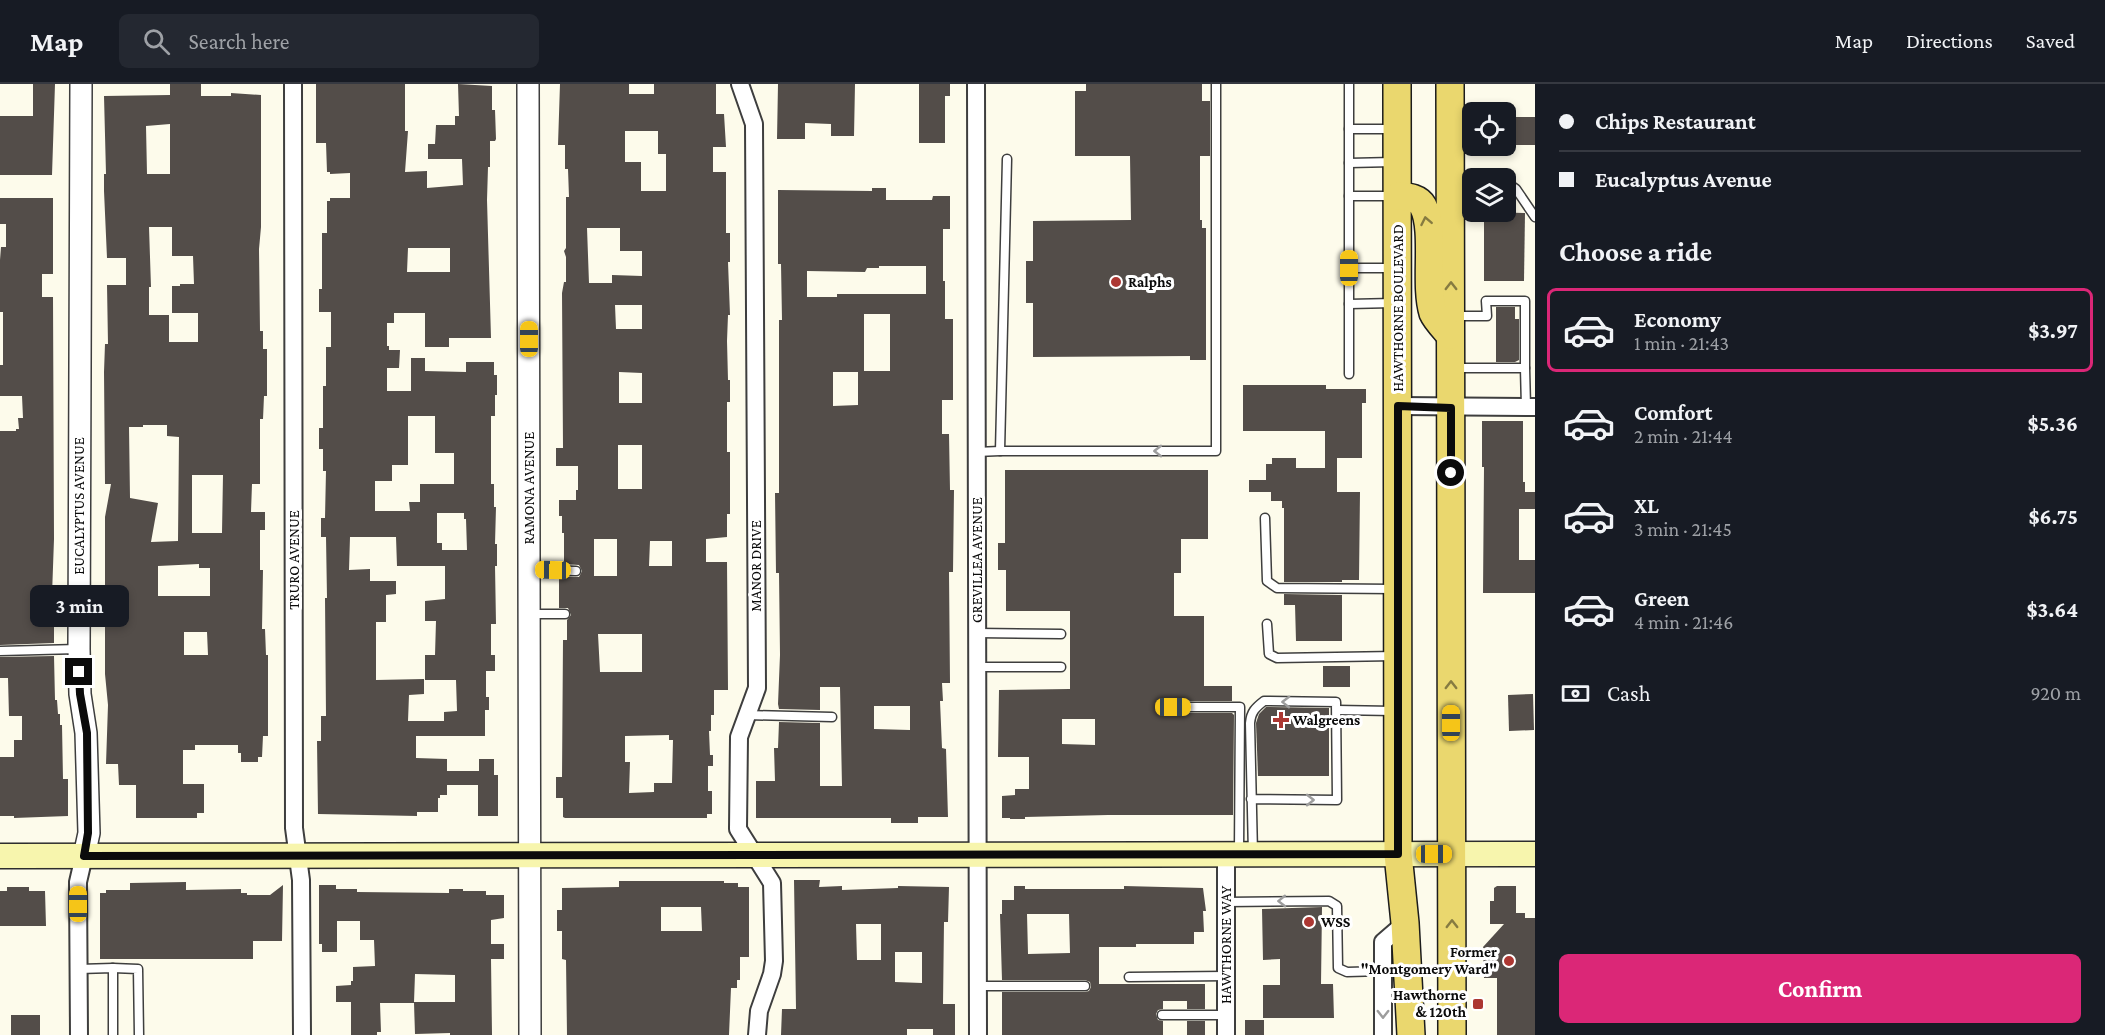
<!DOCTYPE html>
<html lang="en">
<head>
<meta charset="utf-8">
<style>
	body { margin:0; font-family:"Crimson Pro",serif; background:#242831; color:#f1f3f6; height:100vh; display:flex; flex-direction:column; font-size:22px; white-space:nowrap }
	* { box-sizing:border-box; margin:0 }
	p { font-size:20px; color:#9ea1a6 }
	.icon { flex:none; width:33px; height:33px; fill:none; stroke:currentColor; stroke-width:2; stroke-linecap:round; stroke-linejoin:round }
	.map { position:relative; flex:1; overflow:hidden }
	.side { display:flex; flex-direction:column; background:#171b24; width:570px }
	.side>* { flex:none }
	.top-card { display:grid; align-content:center; height:132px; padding:0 24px; background:#171b24 }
	.buttons { position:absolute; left:1462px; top:18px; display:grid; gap:12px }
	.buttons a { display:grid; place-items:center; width:54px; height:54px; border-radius:9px; background:#171b24; box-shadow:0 3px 9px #0003; font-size:30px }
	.end { position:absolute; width:27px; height:27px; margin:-14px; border:8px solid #0b0b0b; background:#fff; box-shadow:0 0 0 3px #fff }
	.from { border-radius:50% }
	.bubble { position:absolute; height:42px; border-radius:9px; background:#171b24; box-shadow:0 3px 9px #0003; font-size:20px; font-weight:700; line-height:42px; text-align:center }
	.car { position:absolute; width:18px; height:36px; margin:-18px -9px; border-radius:8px; box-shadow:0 0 4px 2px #0007; background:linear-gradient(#f5c518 24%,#345 0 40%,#f5c518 0 76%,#345 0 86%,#f5c518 0) }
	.top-card b { display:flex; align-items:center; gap:21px; height:57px; font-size:22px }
	.top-card b+b { border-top:2px solid #363941 }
	.top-card i { width:15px; height:15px; background:#f1f3f6 }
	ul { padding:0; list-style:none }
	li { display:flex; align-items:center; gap:18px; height:84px; margin:0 12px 9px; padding:0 12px; border:3px solid transparent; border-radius:9px }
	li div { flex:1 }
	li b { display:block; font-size:22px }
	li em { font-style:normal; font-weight:700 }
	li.selected { border-color:#db2777 }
	li>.icon { width:54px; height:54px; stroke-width:1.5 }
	h2 { padding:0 24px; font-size:27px; line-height:72px }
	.pay { display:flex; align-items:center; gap:15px; height:66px; padding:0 24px; font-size:22px }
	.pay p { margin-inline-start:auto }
	.button { display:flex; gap:12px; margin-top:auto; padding:12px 24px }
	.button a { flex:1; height:69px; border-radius:9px; background:#db2777; color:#fff; font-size:24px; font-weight:700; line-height:69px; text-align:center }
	header { display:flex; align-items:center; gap:36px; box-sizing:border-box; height:84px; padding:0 30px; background:#171b24; border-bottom:2px solid #363941 }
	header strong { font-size:28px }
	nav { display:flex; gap:33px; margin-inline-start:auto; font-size:21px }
	.search { width:420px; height:54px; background:#242831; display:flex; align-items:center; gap:15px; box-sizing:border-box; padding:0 21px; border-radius:9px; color:#9ea1a6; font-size:22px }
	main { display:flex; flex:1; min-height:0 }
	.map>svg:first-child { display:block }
	.building { fill:#534d49; fill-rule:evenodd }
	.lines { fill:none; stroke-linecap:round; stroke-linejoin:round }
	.service-casing { stroke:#3e3e3e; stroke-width:11 }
	.minor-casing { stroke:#3e3e3e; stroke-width:20 }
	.tertiary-casing { stroke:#3e3e3e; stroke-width:24 }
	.secondary-casing { stroke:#2d2d2d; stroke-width:27 }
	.primary-casing { stroke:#1c1c1c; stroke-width:30 }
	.service { stroke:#fff; stroke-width:8 }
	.minor { stroke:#fff; stroke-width:16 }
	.tertiary { stroke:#fff; stroke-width:21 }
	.secondary { stroke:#f7f5ad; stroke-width:24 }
	.primary { stroke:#ead76e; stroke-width:27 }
	.oneway { stroke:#867b41 }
	.oneway2 { stroke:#9d9d9d }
	.route { stroke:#0b0b0b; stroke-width:8 }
	.poi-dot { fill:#ac3732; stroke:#fff; stroke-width:2 }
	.labels { text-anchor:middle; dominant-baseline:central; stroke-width:6; stroke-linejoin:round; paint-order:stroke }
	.poi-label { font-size:15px; font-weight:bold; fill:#0b0b0b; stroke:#fff; text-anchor:start }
	.street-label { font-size:15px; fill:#0b0b0b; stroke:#fff }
</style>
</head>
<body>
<header>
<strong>Map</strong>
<div class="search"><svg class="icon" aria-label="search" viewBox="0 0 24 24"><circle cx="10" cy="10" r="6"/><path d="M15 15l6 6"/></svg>Search here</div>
<nav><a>Map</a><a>Directions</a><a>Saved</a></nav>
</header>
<main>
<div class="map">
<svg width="1535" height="951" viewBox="0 0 1535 951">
	<rect width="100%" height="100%" fill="#fdfbeb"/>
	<g class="building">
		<path d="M33 0H55L52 91H0V32H33Z"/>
		<path d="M170 0H201V12H231V9L261 11V143L259 165 260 247H263V265H267V312H264L263 335H260V400H252L251 428H265V446H260V486H263L262 545H265L266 571H268V652H263L262 673H258V678H241V669H238V661H195V666H183V700H204V729H197V734H136V701H119L118 680H106L108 621 105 590V433L111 400H105L104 288 105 260H108L107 201H126V174H107L104 107V90H106L104 12 170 11ZM170 40V90H147L146 42ZM149 143H172V172H193L194 200H180V202H172V229H198V258H169V231H149V203H151ZM143 341H167V352L179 353 178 457 151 458 158 419 130 414 129 343H143ZM192 391H223L222 449H192ZM199 480V484H210V512H158V482ZM184 548H207L208 571H184Z"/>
		<path d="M316 0H405V47H408L405 88 427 87V104L463 101 462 75H428V60H435L436 41H455V32H459L458 0 492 2V26H495L496 55 495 57H490V83H488L487 116 491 254H449V263H425V229H394V239H387V262H389V266H400L399 284H387V307H411V274H425V287L466 288V278H494V291H497V311H495V332H491V400H494V423H496L495 460H497V482H495L496 540H491V571H495V587H486V613H489V626H485V652H416V674L447 675V687H479V675H494V691H498V732H478V701H447V711H440V714H438V728H417V732L318 730 317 657H321V632H326L325 514H327L326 453H321V434H325L326 387H323V365H319V344H323V302H326V263H331V228H319V205H322V149H327V117H330V114H350V89L330 90V88H327L326 59H316ZM408 164H450V188H407ZM408 332H435V369H454V400H420V418H409L410 427H375V397H392V381H408ZM437 429H464V435H466L467 466H442V459H437ZM350 453H396L397 482H445V515L425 517V537H436L435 571H425V596H456L457 627 444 628V637H408L409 611 424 610V595L376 596V538H386V511L396 510V497H370V485L349 486Z"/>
		<path d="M560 0H629V10H654V0H716V30H724L726 63H713V88H726V149H730V178H728L730 231H728L727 257 728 296H730V318H727V368H730V430H727V453L706 455V478H727L728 606H714V631H711V647H709L710 671H713V682H708V707H712V730H707V734H565L563 733V714H556V693H562L563 556H567V536L571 531 568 524H559V493H579L582 487 579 481 564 480V449H562V432H559V416H576V406H578V382H556V364H563L562 209 564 198H566V173L564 167 566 164V113H569L568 85H565V61H558ZM625 47H658V70H666V107H641V78H625ZM587 144H620V167H642V192L612 191V199H589ZM615 221H642V245H616ZM619 288 642 289V319H619ZM618 361H642V405H618ZM594 455H617V492H594ZM650 457H672V482H649ZM598 550H642V588H600ZM669 651V656H673L672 699H654V708L629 709 630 678H625V652Z"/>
		<path d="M778 0H855L854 52H831V40L805 39V55H777Z"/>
		<path d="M919 0H950V12H945V59H919Z"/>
		<path d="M1086 0H1202V17H1210V72H1200V136H1202V144H1206V276H1190V272L1033 273V219H1026V177H1033V137L1131 136 1130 72H1075V7H1086Z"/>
		<path d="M1506 33H1535V61H1516V59H1506Z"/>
		<path d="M872 104H886V116H932L933 112H950V145H943V197H945V235H953V316H942V350H949L950 406H954L953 488H949L950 599H942L943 617H940L942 664 946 665 948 733H918V739H891V734H756V697H775L774 664H778L779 638 820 639V702H842L840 603H820V626L779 625 778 620 780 571 779 489H776L775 409H779V236H782L781 180H778V106L872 107ZM879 182H926V210H837V213H807V187L865 188 867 184H879ZM864 230H890V287H864ZM833 288H858V321L833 322ZM874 622H910V646L874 645Z"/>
		<path d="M0 114H53V190H42V213H53L54 455 52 511 54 529V559L0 561V347H16V345H19L18 334H23L22 312H0V281H3V228H0V176L1 163H6V140H0Z"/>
		<path d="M1484 128 1525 129 1524 197H1484Z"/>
		<path d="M1496 223H1515V235H1519V276L1515 278H1496Z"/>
		<path d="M1243 301H1326V305H1366V319H1362V374H1337V408H1360L1359 496H1342V498H1284V424H1282V417H1271V408H1249V396H1266V380H1272V374H1296V384H1325V347H1243Z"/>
		<path d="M1482 337H1523V398H1525V408H1535V425H1519V476H1535V509H1483L1484 383H1482Z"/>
		<path d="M1005 386H1208V455H1181V489H1174V532H1204V602H1232V617H1173L1168 619 1167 624 1169 628 1173 629H1232L1234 631 1233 731H1108L1025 733V735H1010V734H1002V712L1015 711V705H1029V673H998L999 606 1070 605V527H1006V486H998V459H1005ZM1062 635H1095V661L1062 660Z"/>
		<path d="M1284 510 1342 511V557H1296L1295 521H1284Z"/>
		<path d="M54 572 55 616H57L58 630H60V641H62L63 695H68V732L14 734V732H0V673H14V656H22V632H9L8 594H0V573Z"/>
		<rect x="1323" y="582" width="27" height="21"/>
		<path d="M1533 610 1534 646 1509 647 1508 611Z"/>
		<path d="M1266 623 1329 624V692H1258L1256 639 1259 630Z"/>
		<path d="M794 796H820L819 803 842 802V806L898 804V802L949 803 948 838H944L943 920H955V951H933V945H907V951H781L782 925H796ZM856 840H881V876H857ZM895 868H922V899L895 898Z"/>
		<path d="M619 797H724V799H738V803H749V873H740V896H737V904H731L729 951H567L566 876 562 875V847H557V826H562V804L619 803ZM661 823H701L702 847H661Z"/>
		<path d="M186 798V806L241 805V809H247V811H270L283 801 282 857H253V875H100V809H106V806H130V799Z"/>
		<path d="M319 801H336V805H357V808L449 809V805H463V807H486V811H504V834L491 836V860H504V875H491L492 951H450V949L415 950 414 919H380L381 948H377V951H351V918H336V902L351 901V897H353V883L375 882 374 856H360V837H337V868H322V860H319ZM415 890 455 891V918H414Z"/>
		<path d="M1014 802H1025V805H1124V802L1203 804 1206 827H1203L1204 848H1194V860H1136V863H1099V900H1205V925H1187V917H1163V925L1158 926 1156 930 1158 936 1163 937V951H1002V908H1085L1089 907 1091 903 1090 898 1085 896H1002L1000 830H1002V816H1014ZM1027 830H1069L1070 869 1028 870Z"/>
		<path d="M1497 802H1516V829H1525V834H1535V951H1497V894H1484L1483 863 1504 840H1490V817H1494V804Z"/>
		<path d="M7 803H29V807H45L46 842H0V807H7Z"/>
		<path d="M1322 823 1321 900H1333L1334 934H1263V901H1280V875L1263 876 1262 825Z"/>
		<rect x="11" y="931" width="29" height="20"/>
		<rect x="1245" y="936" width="19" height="15"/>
		<rect x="1187" y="937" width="18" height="14"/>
	</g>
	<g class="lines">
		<g class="service-casing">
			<g id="service">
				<path d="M1349 0V290"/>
				<path d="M1349 45H1394"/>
				<path d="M1349 79 1393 78"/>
				<path d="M1506 98 1516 105 1535 133"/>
				<path d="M1454 101 1473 99"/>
				<path d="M1349 112H1393"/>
				<path d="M1349 184H1393"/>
				<path d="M1349 220 1393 219"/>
				<path d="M1454 232H1487L1486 217H1525V284"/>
				<path d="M1454 284H1525L1526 323"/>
				<path d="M1000 367 1007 75"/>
				<path d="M976 368 1000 367H1216V0"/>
				<path d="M1265 434 1267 497 1277 504 1395 505"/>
				<path d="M530 486 576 487"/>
				<path d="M530 530H565"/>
				<path d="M1267 540 1269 570 1277 574 1395 572"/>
				<path d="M977 549 1061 550"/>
				<path d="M0 567 78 565"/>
				<path d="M977 583H1061"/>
				<path d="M1173 623H1240L1239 768"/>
				<path d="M1337 626 1393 627"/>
				<path d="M747 631 832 633"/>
				<path d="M1251 715 1337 716 1336 618 1264 617C1255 624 1251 628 1250 639L1253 770"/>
				<path d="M1226 818 1329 817 1337 822 1338 884 1347 888 1383 887"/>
				<path d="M113 884 138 885 139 951"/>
				<path d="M79 885 113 884V951"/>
				<path d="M1129 893 1226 892"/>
				<path d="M978 902H1085"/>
				<path d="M1162 931H1226"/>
			</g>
		</g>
		<g class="minor-casing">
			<g id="minor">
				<path d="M293 0 294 744 301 796 302 951"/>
				<path d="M740 0 754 40 757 604 739 653 738 745 772 799 774 877 772 890 759 927 757 951"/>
				<path d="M976 0 978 951"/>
				<path d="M1398 322 1535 323"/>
				<path d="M1226 770V951"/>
				<path d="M79 951 78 798 84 772"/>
				<path d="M1383 951V858L1405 839"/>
			</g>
		</g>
		<g class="tertiary-casing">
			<g id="tertiary">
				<path d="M81 0 79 565 80 610 86 649 89 749 84 772"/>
				<path d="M528 0 530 951"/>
			</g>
		</g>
		<g class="secondary-casing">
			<path id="secondary" d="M0 772 1535 770"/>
		</g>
		<g class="primary-casing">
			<g id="primary">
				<path d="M1397 0 1398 770 1405 839 1411 951"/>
				<path d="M1450 0 1452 951"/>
				<path d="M1398 112C1407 113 1418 113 1423 122 1436 146 1424 200 1433 229 1436 236 1445 245 1450 251"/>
			</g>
		</g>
		<use href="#service" class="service"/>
		<use href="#minor" class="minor"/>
		<use href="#tertiary" class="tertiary"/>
		<use href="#secondary" class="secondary"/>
		<use href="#primary" class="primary"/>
	</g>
	<defs><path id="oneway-chevron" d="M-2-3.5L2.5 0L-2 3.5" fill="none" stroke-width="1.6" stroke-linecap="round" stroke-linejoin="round" transform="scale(1.5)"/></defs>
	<g class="oneway">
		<use href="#oneway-chevron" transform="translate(1426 137) rotate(-101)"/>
		<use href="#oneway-chevron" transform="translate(1451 202) rotate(-90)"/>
		<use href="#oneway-chevron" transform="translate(1451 601) rotate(-90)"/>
		<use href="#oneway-chevron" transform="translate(1452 840) rotate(-90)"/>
	</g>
	<g class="oneway2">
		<use href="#oneway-chevron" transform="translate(1158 367) rotate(-180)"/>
		<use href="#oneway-chevron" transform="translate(1286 618) rotate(-179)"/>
		<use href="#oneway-chevron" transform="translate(1310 716)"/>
		<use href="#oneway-chevron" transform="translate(1282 817) rotate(179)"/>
		<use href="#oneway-chevron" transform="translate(1383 930) rotate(90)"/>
	</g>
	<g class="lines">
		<path class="route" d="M79 588 80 610 87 649 88 749 84 772 1398 770V322L1451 324V389"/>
	</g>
	<g class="poi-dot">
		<circle cx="1116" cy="198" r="6"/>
		<path d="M1278 627h6v6h6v6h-6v6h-6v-6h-6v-6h6z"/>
		<circle cx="1309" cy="838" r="6"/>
		<circle cx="1509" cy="877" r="6"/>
		<rect x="1472" y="914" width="12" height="12" rx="3"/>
	</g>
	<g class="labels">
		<g class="poi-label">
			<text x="1128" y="198">Ralphs</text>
			<text x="1293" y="636">Walgreens</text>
			<text x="1321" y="838">WSS</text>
			<text x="1497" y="868" text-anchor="end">Former<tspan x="1497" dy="17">"Montgomery Ward"</tspan></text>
			<text x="1466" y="911" text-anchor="end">Hawthorne<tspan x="1466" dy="17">&amp; 120th</tspan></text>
		</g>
		<g class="street-label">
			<text transform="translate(1398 224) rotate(-90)">HAWTHORNE BOULEVARD</text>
			<text transform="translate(529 404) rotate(-90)">RAMONA AVENUE</text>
			<text transform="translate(79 422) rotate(-90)">EUCALYPTUS AVENUE</text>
			<text transform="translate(294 476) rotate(-90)">TRURO AVENUE</text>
			<text transform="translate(977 476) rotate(-90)">GREVILLEA AVENUE</text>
			<text transform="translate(756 482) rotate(-90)">MANOR DRIVE</text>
			<text transform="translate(1226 861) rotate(-90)">HAWTHORNE WAY</text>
		</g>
	</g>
</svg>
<div class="buttons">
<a><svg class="icon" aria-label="locate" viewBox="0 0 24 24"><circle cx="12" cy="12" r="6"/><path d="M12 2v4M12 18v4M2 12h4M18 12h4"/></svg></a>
<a><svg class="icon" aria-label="layers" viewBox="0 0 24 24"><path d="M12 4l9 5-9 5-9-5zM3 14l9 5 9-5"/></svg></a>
</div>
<i class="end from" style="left:1451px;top:389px"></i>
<i class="end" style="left:79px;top:588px"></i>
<div class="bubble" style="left:30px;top:501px;width:99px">3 min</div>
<i class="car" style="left:1349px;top:184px;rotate:0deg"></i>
<i class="car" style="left:529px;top:255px;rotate:0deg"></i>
<i class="car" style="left:553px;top:486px;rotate:271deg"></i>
<i class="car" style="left:1173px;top:623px;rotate:90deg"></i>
<i class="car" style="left:1451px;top:639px;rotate:0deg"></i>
<i class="car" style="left:1434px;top:770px;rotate:90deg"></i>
<i class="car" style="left:78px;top:820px;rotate:0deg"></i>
</div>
<section class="side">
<div class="top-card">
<b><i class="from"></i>Chips Restaurant</b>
<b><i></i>Eucalyptus Avenue</b>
</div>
<h2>Choose a ride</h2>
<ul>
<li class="selected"><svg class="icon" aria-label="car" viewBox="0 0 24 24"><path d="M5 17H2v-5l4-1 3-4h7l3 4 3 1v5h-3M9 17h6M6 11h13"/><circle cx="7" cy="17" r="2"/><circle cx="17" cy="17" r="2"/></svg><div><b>Economy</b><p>1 min · 21:43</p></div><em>$3.97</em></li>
<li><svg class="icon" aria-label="car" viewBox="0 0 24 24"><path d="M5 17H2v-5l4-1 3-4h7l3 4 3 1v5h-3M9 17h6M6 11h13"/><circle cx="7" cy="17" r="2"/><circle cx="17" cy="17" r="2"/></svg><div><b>Comfort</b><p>2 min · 21:44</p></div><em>$5.36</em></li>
<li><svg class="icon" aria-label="car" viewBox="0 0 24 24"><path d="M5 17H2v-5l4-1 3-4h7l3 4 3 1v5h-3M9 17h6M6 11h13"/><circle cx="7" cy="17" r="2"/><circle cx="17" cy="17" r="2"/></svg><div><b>XL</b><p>3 min · 21:45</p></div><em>$6.75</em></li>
<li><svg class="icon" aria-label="car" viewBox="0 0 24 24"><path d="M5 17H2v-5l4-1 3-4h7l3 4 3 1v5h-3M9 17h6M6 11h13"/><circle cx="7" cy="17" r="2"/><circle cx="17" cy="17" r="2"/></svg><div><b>Green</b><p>4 min · 21:46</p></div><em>$3.64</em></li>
</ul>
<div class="pay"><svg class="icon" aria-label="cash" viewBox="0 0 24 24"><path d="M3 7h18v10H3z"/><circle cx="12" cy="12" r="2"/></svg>Cash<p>920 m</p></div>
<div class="button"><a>Confirm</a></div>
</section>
</main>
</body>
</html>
